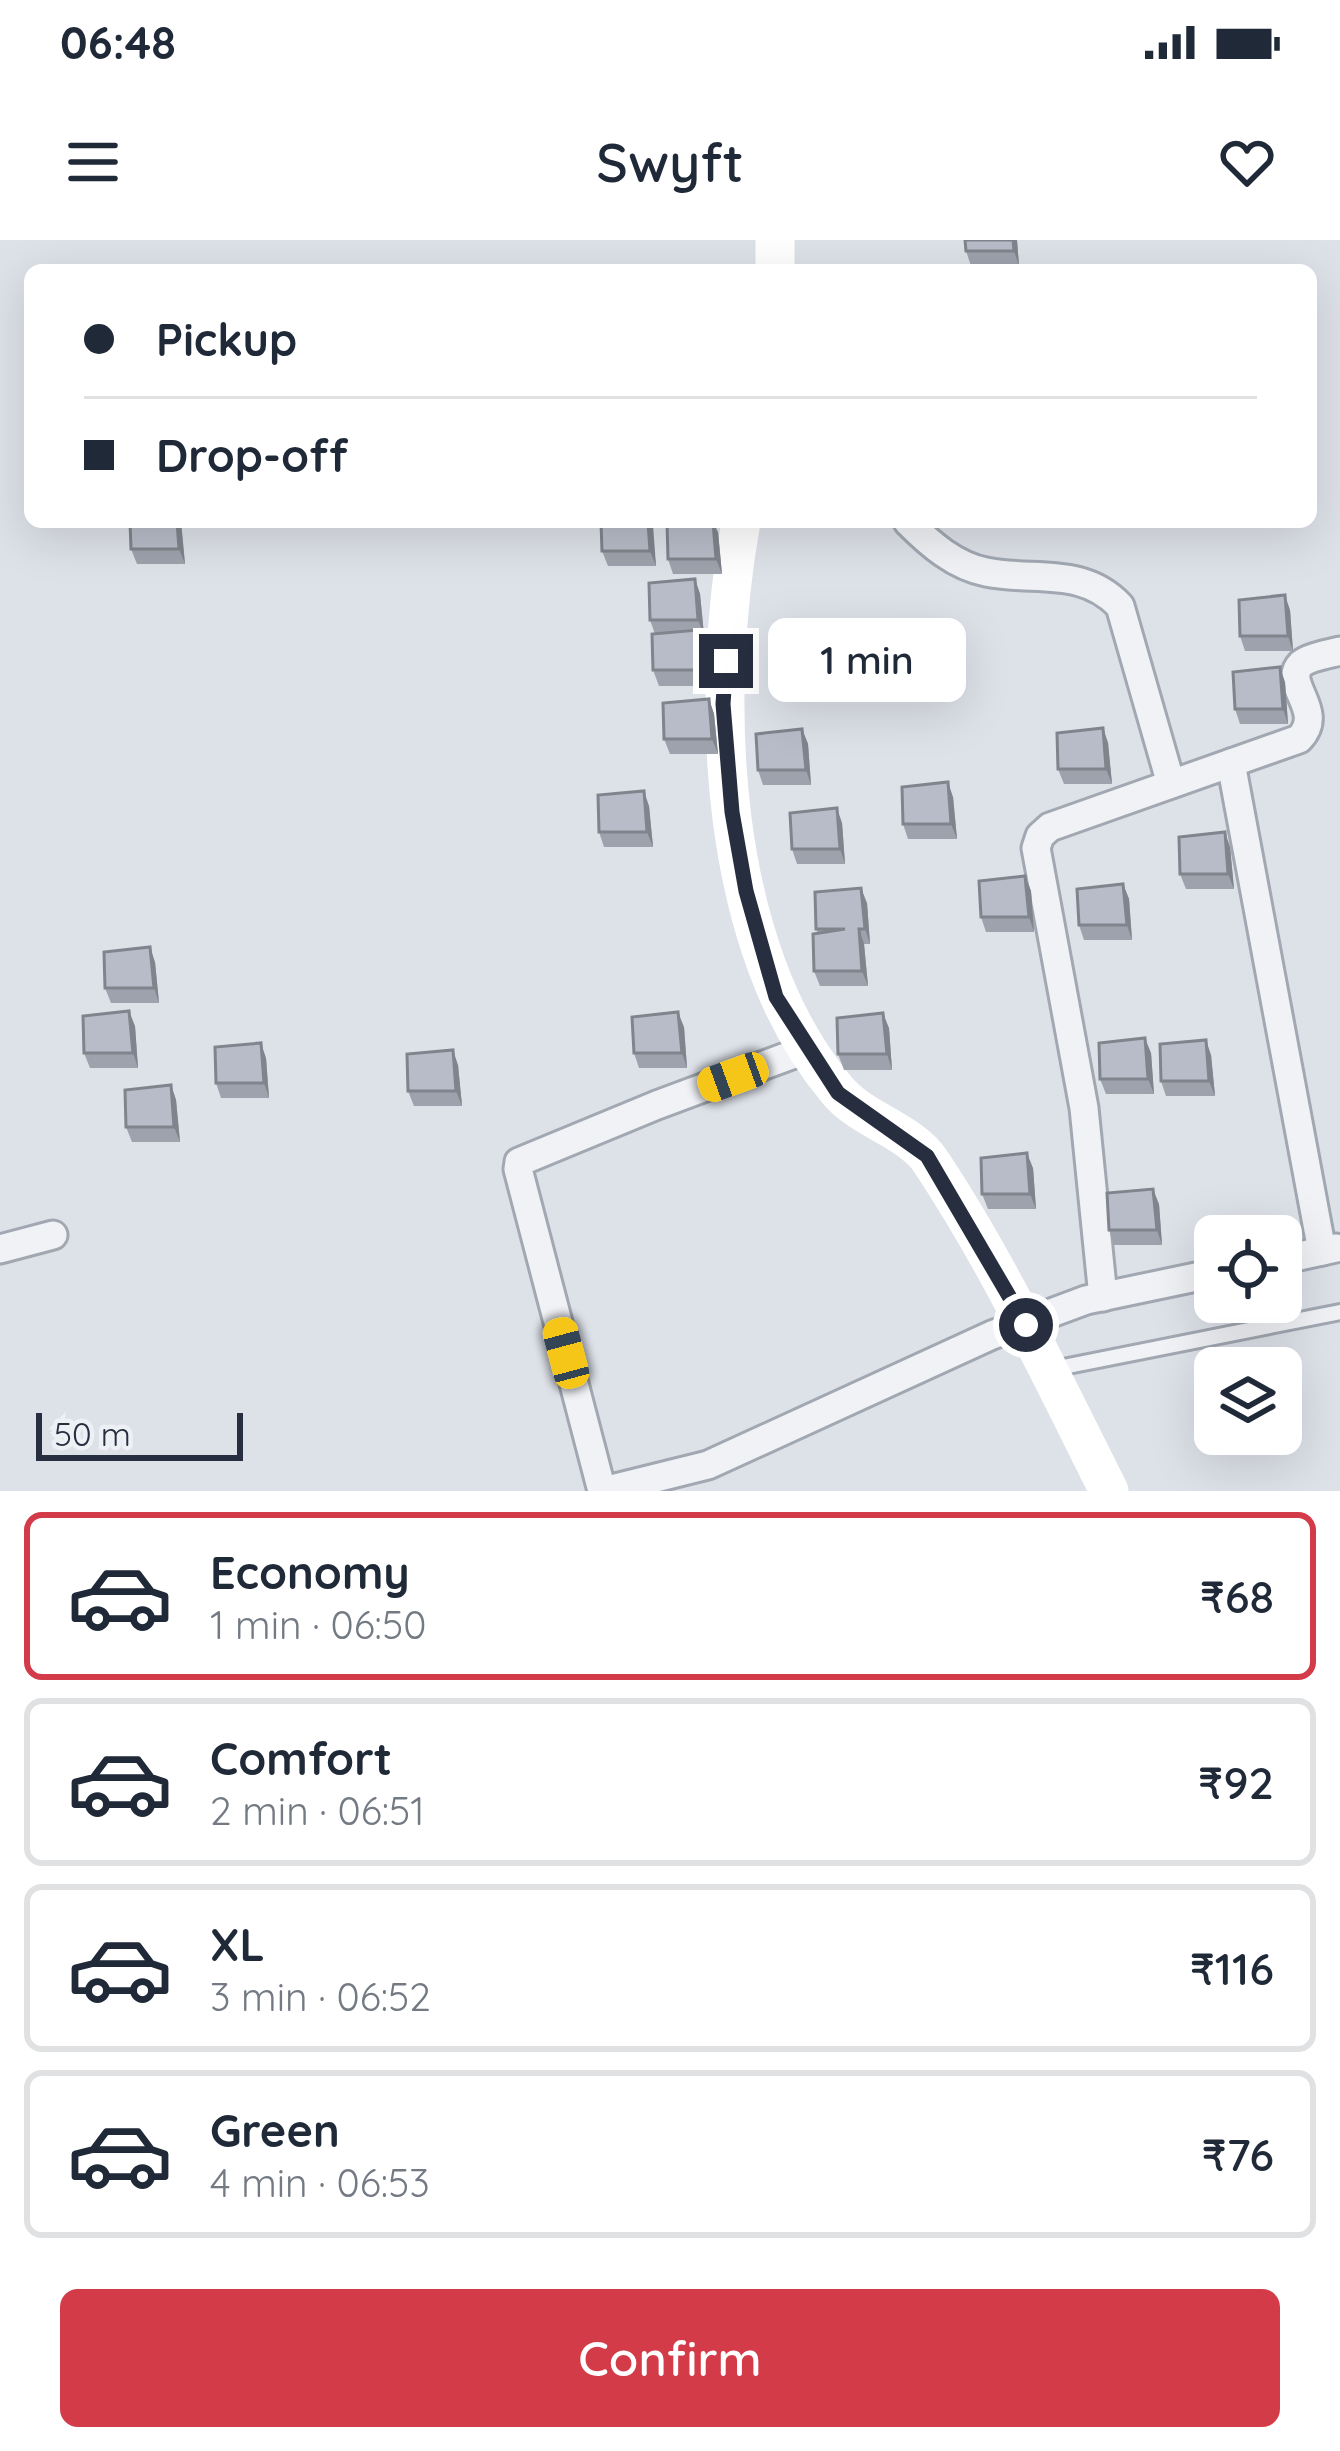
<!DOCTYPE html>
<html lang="en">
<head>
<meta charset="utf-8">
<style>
	body { margin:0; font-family:Quicksand,sans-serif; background:#f2f2f3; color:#1f2937; height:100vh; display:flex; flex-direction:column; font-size:45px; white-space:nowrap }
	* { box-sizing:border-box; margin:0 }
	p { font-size:39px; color:#747a83 }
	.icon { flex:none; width:66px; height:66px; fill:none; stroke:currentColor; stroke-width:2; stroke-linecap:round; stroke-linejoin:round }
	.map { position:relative; height:1251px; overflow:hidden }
	.side { display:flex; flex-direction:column; background:#fff; flex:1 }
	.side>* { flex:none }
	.top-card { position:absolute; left:24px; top:24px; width:1293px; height:264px; border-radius:18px; box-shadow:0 12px 48px #0002; display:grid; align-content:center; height:264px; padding:0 60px; background:#fff }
	.controls { position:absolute; left:1194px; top:975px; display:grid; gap:24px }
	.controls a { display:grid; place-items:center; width:108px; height:108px; border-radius:18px; background:#fff; box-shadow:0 12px 48px #0002; font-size:60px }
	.scale { position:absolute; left:36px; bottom:30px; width:207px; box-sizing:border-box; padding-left:12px; border:6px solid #262e3f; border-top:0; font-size:33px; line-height:42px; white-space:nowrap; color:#262e3f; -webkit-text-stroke:9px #edf0f5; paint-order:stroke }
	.end { position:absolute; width:54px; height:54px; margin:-27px; border:15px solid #262e3f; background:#fff; box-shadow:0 0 0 6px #fff }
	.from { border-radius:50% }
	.bubble { position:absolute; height:84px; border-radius:18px; background:#fff; box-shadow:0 12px 48px #0002; font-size:39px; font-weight:600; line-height:84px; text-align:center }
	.car { position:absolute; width:36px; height:72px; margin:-36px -18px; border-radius:15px; box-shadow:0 0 9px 3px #0007; background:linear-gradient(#f5c518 24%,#345 0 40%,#f5c518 0 76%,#345 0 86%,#f5c518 0) }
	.top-card b { display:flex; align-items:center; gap:42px; height:114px; font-size:45px }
	.top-card b+b { border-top:3px solid #e0e1e3 }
	.top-card i { width:30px; height:30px; background:#1f2937 }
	ul { padding:21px 0 0; list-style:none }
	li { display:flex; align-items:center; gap:36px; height:168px; margin:0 24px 18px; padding:0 36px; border:6px solid #e0e1e3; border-radius:18px }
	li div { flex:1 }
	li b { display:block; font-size:45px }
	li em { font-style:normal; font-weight:600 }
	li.on { border-color:#d43b49 }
	li>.icon { width:108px; height:108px; stroke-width:1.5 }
	.primary-button { display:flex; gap:24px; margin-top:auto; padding:24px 60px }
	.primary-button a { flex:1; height:138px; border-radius:18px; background:#d43b49; color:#fff; font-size:48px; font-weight:600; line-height:138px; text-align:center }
	.status { display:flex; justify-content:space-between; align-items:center; height:84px; padding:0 60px; background:#fff; direction:ltr }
	.status svg { height:33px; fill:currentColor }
	header { display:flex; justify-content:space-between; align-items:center; height:156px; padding:0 60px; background:#fff; font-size:54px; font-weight:600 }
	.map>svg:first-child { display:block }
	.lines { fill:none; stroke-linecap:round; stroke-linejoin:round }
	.lane-casing { stroke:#a2a8b2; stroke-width:20 }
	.street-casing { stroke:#a2a8b2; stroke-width:33 }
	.lane { stroke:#f0f2f6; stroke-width:14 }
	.street { stroke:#f0f2f6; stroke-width:27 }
	.secondary { stroke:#fff; stroke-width:39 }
	.wall { fill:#9da2ac }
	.shaded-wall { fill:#80848c }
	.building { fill:#b7bcc8; stroke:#80848c; stroke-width:3 }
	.route { stroke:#262e3f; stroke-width:15 }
</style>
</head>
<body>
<div class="status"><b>06:48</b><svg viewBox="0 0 49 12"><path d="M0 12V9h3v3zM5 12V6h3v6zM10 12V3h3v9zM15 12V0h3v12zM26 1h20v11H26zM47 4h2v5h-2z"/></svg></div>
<header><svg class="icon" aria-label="menu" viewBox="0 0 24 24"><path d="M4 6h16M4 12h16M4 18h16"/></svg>Swyft<svg class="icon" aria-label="heart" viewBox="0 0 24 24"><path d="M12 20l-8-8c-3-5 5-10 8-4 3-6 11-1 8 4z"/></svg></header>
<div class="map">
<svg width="1340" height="1251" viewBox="0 0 1340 1251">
	<rect width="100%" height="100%" fill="#dde1e8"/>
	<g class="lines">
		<g class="lane-casing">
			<path id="lane" d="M1053 1129 1340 1072"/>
		</g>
		<g class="street-casing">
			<g id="street">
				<path d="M908 282C930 304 955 326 986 332 1034 342 1082 326 1120 366L1171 544"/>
				<path d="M1231 523 1322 1011"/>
				<path d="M0 1009 53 995"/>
				<path d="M1281 1020 1336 1008"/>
				<path d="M1103 1057 1084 868 1036 608 1040 596 1050 587 1299 499C1327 471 1281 444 1301 424 1309 417 1329 414 1340 411"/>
				<path d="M602 1251 518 929 519 922 657 865 810 808"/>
				<path d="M603 1251 708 1225 992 1095 1086 1060 1215 1033"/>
			</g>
		</g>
		<use href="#lane" class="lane"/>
		<use href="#street" class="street"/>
		<g class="secondary">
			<path d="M775 0V30"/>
			<path d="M741 282C709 457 717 708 837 850 861 880 910 890 931 922 1000 1026 1053 1140 1109 1251"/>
		</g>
	</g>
	<g class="wall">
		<path d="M1017 0 1019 26H971L966 11Z"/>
		<path d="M181 282 185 324H137L131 309Z"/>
		<path d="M601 282H651L656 326H608L602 311Z"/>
		<path d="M718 292 722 334H673L668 319Z"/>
		<path d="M695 339 700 354 704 395H700L704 405 707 446H659L653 430 655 394 650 380Z"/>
		<path d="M1290 370 1293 411H1245L1240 396Z"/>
		<path d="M1285 442 1288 484H1240L1235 469Z"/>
		<path d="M709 459 714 474 718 514H670L664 499Z"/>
		<path d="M1103 488 1108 503 1112 544H1064L1058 529Z"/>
		<path d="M802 489 808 504 811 545H763L758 530Z"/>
		<path d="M953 557 957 599H908L903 584Z"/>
		<path d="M649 566 653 607H604L599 592Z"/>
		<path d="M842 583 845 624H797L792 609Z"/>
		<path d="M1230 607 1234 649H1186L1180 634Z"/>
		<path d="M1025 636 1031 651 1034 692H986L981 677Z"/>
		<path d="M1123 644 1129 659 1132 700H1084L1079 685Z"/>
		<path d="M867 663 870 704H864L868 746H820L814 731 818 693 816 689Z"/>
		<path d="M155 722 159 763H111L105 748Z"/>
		<path d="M135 786 138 828H90L84 813Z"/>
		<path d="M684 787 687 828H639L634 813Z"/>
		<path d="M889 788 892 830H844L838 814Z"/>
		<path d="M1151 813 1154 854H1106L1100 839Z"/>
		<path d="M1211 815 1215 856H1166L1161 841Z"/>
		<path d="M266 818 269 858H221L216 843Z"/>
		<path d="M458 825 462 866H414L408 851Z"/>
		<path d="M171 845 176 860 180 902H132L126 887Z"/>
		<path d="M1033 928 1036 969H988L982 954Z"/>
		<path d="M1159 964 1162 1005H1114L1109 990Z"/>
	</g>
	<g class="shaded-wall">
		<path d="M1013 0H1017L1019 26 1014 11Z"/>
		<path d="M177 282H181L185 324 179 309Z"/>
		<path d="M648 282H651L653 285 656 326 650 311Z"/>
		<path d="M713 282 718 292 722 334 716 319Z"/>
		<path d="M695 339 700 354 704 395 698 380Z"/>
		<path d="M1285 355 1290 370 1293 411 1288 396Z"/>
		<path d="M698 390 704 405 707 446 702 430Z"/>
		<path d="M1280 427 1285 442 1288 484 1283 469Z"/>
		<path d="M709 459 714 474 718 514 712 499Z"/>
		<path d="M1103 488 1108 503 1112 544 1106 529Z"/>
		<path d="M802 489 808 504 811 545 806 530Z"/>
		<path d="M948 542 953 557 957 599 951 584Z"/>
		<path d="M644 551 649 566 653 607 647 592Z"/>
		<path d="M837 568 842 583 845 624 840 609Z"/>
		<path d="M1225 592 1230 607 1234 649 1228 634Z"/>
		<path d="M1025 636 1031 651 1034 692 1029 677Z"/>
		<path d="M1123 644 1129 659 1132 700 1127 685Z"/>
		<path d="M861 648 867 663 870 704 865 689Z"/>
		<path d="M859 689 864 704 868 746 862 731Z"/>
		<path d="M150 707 155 722 159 763 154 748Z"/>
		<path d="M129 771 135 786 138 828 133 813Z"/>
		<path d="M678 772 684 787 687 828 682 813Z"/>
		<path d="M883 773 889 788 892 830 887 814Z"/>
		<path d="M1145 798 1151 813 1154 854 1148 839Z"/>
		<path d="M1206 800 1211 815 1215 856 1209 841Z"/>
		<path d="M261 803 266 818 269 858 264 843Z"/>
		<path d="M453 810 458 825 462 866 456 851Z"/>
		<path d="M171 845 176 860 180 902 174 887Z"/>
		<path d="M1027 913 1033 928 1036 969 1030 954Z"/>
		<path d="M1153 949 1159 964 1162 1005 1157 990Z"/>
	</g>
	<g class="building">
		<path d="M965 0H1013L1014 11H966Z"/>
		<path d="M1024 26V30H987Z"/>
		<path d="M130 282H177L179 309H131Z"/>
		<path d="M601 282H648L650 311H602Z"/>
		<path d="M667 282H713L716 319H668Z"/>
		<path d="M695 339 698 380H650L649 343Z"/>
		<path d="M1285 355 1288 396H1240L1239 360Z"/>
		<path d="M698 390 702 430H653L652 394Z"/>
		<path d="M1280 427 1283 469H1235L1233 432Z"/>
		<path d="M709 459 712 499H664L663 463Z"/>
		<path d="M1103 488 1106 529H1058L1057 493Z"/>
		<path d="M802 489 806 530H758L756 494Z"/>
		<path d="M948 542 951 584H903L902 547Z"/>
		<path d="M644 551 647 592H599L598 555Z"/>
		<path d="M837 568 840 609H792L790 573Z"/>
		<path d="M1225 592 1228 634H1180L1179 597Z"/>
		<path d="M1025 636 1029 677H981L979 641Z"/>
		<path d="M1123 644 1127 685H1079L1077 649Z"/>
		<path d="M861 648 865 689H859L862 731H814L813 694 845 689H816L815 652Z"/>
		<path d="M150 707 154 748H105L104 712Z"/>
		<path d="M129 771 133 813H84L83 776Z"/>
		<path d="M678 772 682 813H634L632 777Z"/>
		<path d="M883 773 887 814H838L837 778Z"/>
		<path d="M1145 798 1148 839H1100L1099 803Z"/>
		<path d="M1206 800 1209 841H1161L1160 804Z"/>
		<path d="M261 803 264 843H216L215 807Z"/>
		<path d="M453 810 456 851H408L407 814Z"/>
		<path d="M171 845 174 887H126L125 850Z"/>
		<path d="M1027 913 1030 954H982L981 918Z"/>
		<path d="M1153 949 1157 990H1109L1107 953Z"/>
	</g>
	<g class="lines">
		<path class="route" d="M726 421 723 464 732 572 746 651 776 757 838 853 927 916 1026 1085"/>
	</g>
</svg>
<div class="controls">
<a><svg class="icon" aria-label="locate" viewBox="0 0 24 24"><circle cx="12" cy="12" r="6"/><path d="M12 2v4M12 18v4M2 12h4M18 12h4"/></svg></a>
<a><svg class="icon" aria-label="layers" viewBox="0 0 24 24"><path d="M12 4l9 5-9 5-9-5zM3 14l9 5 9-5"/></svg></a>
</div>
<div class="scale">50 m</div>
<i class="end from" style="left:1026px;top:1085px"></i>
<i class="end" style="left:726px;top:421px"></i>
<div class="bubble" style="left:768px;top:378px;width:198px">1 min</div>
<i class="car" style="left:733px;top:837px;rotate:250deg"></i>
<i class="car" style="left:566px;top:1113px;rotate:345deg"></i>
<div class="top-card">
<b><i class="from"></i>Pickup</b>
<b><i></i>Drop-off</b>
</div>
</div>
<section class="side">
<ul>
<li class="on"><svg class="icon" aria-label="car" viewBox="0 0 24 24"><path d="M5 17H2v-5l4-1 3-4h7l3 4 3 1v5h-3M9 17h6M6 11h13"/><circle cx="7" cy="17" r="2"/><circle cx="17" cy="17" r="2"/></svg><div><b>Economy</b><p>1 min · 06:50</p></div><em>₹68</em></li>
<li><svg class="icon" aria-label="car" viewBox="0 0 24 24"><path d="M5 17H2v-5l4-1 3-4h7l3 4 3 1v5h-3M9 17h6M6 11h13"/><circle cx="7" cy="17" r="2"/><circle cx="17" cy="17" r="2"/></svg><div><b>Comfort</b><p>2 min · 06:51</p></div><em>₹92</em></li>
<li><svg class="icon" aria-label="car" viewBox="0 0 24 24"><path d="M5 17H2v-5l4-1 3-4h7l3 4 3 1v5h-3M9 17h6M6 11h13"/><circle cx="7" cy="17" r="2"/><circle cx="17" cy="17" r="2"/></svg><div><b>XL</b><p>3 min · 06:52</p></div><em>₹116</em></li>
<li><svg class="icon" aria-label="car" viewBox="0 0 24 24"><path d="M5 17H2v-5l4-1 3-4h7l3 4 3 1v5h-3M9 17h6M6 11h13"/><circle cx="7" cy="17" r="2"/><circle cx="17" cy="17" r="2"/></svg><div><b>Green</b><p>4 min · 06:53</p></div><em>₹76</em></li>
</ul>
<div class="primary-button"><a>Confirm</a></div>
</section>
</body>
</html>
